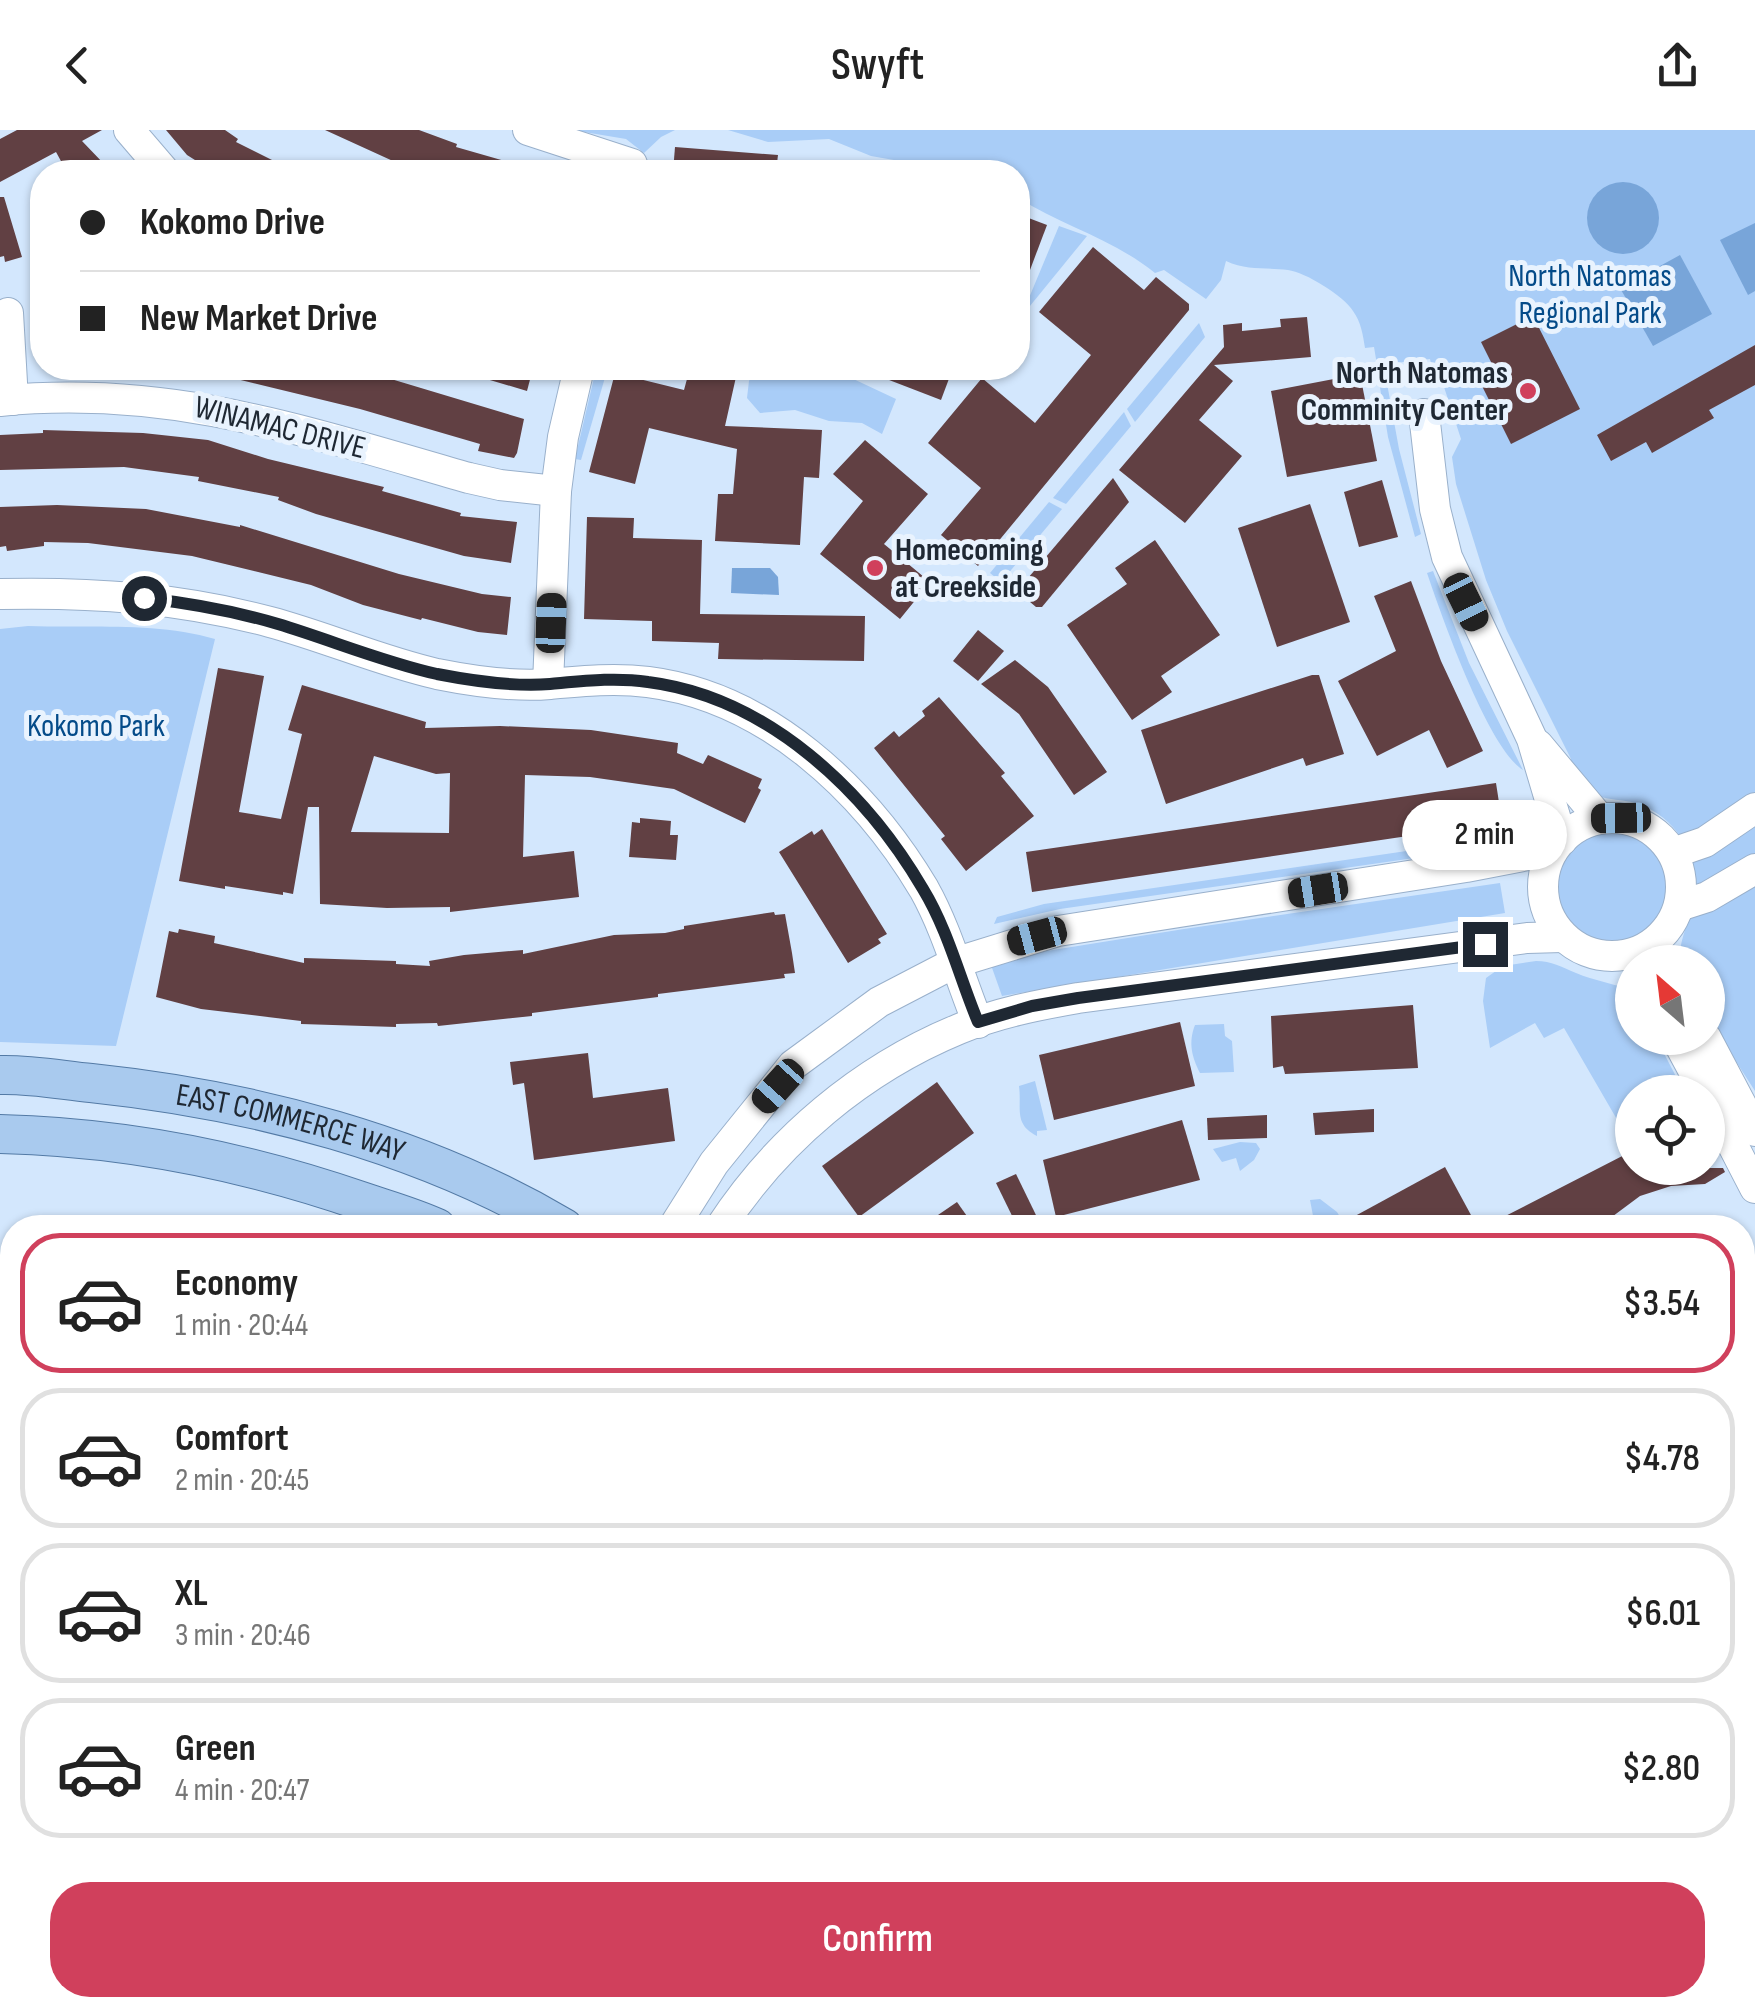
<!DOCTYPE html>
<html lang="en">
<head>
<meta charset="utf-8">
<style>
	body { margin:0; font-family:"Sofia Sans Condensed",sans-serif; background:#f2f2f2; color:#222; height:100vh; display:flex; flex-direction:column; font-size:38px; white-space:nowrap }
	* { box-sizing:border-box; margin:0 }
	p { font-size:32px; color:#767676 }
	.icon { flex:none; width:55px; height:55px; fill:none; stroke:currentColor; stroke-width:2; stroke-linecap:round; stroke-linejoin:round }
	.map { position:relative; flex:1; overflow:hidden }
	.details { position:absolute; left:0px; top:1085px; width:1755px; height:802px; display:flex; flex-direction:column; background:#fff; border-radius:40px 40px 0 0; box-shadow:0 2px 8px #0004 }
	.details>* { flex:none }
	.top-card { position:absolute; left:30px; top:30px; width:1000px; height:220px; border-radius:40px; box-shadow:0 2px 8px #0004; display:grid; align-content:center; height:220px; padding:0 50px; background:#fff }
	.needle { width:65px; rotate:332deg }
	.buttons { position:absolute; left:1615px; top:815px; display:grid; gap:20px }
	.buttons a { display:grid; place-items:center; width:110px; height:110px; border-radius:50%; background:#fff; box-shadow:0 2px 8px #0004; font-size:50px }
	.end { position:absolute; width:45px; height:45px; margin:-22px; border:12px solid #1f2833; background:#fff; box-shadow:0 0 0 5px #fff }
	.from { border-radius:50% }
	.bubble { position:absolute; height:70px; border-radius:35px; background:#fff; box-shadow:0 2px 8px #0004; font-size:32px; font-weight:600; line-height:70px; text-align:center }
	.car { position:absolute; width:30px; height:60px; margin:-30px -15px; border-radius:12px; box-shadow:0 0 8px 2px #0007; background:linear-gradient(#222 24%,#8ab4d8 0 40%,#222 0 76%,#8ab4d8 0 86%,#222 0) }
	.top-card b { display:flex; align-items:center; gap:35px; height:95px; font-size:38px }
	.top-card b+b { border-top:2px solid #e0e0e0 }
	.top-card i { width:25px; height:25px; background:#222 }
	ul { padding:18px 0 0; list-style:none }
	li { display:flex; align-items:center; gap:30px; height:140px; margin:0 20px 15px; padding:0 30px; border:5px solid #e0e0e0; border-radius:40px }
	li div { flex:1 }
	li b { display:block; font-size:38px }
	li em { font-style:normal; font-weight:600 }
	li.selected { border-color:#d0405c }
	li>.icon { width:90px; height:90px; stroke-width:1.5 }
	.action { display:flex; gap:20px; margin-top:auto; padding:20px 50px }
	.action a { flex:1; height:115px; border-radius:40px; background:#d0405c; color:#fff; font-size:40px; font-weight:600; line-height:115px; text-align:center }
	header { display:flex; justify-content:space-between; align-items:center; height:130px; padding:0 50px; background:#fff; font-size:45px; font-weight:600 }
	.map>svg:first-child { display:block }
	.green { fill:#a9cdf7 }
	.water { fill:#78a5d9 }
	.building { fill:#614043; fill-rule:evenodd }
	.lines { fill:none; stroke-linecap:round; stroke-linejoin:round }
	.minor-casing { stroke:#99b0cb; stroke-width:32 }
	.major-casing { stroke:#537aa5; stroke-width:40 }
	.minor { stroke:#fff; stroke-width:30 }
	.major { stroke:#a9caee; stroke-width:38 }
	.route { stroke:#1f2833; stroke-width:12 }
	.poi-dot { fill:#d0405c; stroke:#e9f3fe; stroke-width:4 }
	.labels { text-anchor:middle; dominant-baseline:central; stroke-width:10; stroke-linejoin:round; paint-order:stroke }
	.park-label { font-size:32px; fill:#044b89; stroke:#e9f3fe }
	.poi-label { font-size:32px; font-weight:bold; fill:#1f2833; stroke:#e9f3fe; text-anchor:end }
	.street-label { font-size:32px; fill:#1f2833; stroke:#e9f3fe }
</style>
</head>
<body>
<header><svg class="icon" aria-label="back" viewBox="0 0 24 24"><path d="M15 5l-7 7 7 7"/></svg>Swyft<svg class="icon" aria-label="share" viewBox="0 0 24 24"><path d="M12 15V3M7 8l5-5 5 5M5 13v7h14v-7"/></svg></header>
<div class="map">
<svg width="1755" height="1886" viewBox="0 0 1755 1886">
	<rect width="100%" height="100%" fill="#d3e7fd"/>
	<g class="green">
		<path d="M572 0H675L661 7 644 23 626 9Z"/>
		<path d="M728 0H1755V961L1708 888V832H1680C1678 802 1699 778 1696 749 1692 714 1669 683 1635 673 1623 669 1609 671 1597 665 1586 659 1578 646 1570 636L1571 629 1507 501 1486 450 1456 354 1452 327 1461 309 1444 257 1436 254 1430 229 1377 235 1374 217 1365 218C1363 205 1361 192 1353 181 1344 166 1305 142 1288 140 1266 137 1247 141 1226 131L1221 150 1206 169 1164 140 1155 143C1113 109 1063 96 1018 68V42H941L928 36 871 26 829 9 768 12Z"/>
		<path d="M1059 96 1087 106 1021 187Z"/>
		<path d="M1199 193 1205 207 1135 292 1127 279Z"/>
		<path d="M1384 237 1399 319 1421 404 1415 407 1388 307 1377 239Z"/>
		<path d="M755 238H814L847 246 896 269 882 304 862 293 829 291 795 280 760 283 747 268 749 251Z"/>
		<path d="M596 239 606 244 581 330 575 329Z"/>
		<path d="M1124 282 1131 296 1066 374 1053 368Z"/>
		<path d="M1049 372 1062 379 1001 452 990 443Z"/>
		<path d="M1433 441 1469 533 1523 640C1488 618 1442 487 1427 443Z"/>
		<path d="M28 496C88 498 157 492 215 509L116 916 0 912V499Z"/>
		<circle cx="1611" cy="756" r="58"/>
		<path d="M1468 712 1477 719 1060 779 994 794 997 787 1044 774Z"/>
		<path d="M1500 753 1505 783 1002 866 991 835 1034 823 1184 799Z"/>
		<path d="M1536 831C1552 831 1561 837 1576 843 1594 851 1614 853 1632 861V908H1656L1684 962H1632V1002L1626 1005 1564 898 1544 908 1535 893 1490 918 1483 871 1486 848 1503 836Z"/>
		<path d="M1224 894 1225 906 1232 911 1234 942 1200 943C1192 927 1188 913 1195 895Z"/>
		<path d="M1035 951 1047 1000 1037 1001V1006C1013 994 1022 978 1019 956Z"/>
		<path d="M1240 1012 1256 1013 1260 1019 1254 1030 1240 1041 1236 1028 1222 1032 1213 1019Z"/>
		<path d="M1320 1069 1337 1082 1346 1097 1293 1098 1314 1091 1310 1070Z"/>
	</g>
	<g class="water">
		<circle cx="1623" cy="88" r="36"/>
		<path d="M1755 93V161L1748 165 1720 110Z"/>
		<path d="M1680 125 1712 184 1653 216 1620 158Z"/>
		<path d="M732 438H770L778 447 779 465 731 463Z"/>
	</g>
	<g class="building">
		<path d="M17 0H102L82 11 105 35 96 42H67L56 22 0 52V9Z"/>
		<path d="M166 0H225L238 9 236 12 296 42H214L187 25Z"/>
		<path d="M325 0H419L457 14 456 17 529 38 528 42H417Z"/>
		<path d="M675 17 778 25 776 42H673Z"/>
		<path d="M0 67H4L22 127 5 132 4 126 0 127Z"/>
		<path d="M1018 84 1047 95 1019 169H1018Z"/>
		<path d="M1093 117 1144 160 1156 147 1189 174V180L978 436 941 405 981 358 928 313 982 248 1035 293 1091 225 1039 182Z"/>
		<path d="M1533 186 1580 279 1511 314 1476 244 1493 236 1481 212Z"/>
		<path d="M1307 187 1311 227 1214 235 1233 251 1199 290 1242 326 1185 393 1119 340 1224 217 1223 195 1242 193V201L1281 197 1280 189Z"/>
		<path d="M1755 215V255L1709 280 1714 288 1652 323 1646 312 1611 331 1597 305Z"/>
		<path d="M217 238H349L391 249 524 289 517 323 514 328 478 321 480 314 360 279 216 244Z"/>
		<path d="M464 238H533L527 261 463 242Z"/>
		<path d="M690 238H738L725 296 822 300 819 348 804 347 800 415 715 411 718 364H733L737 319 649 298 635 354 589 342 615 243 684 260Z"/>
		<path d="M858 238H953L941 270Z"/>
		<path d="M1360 244 1377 331 1287 347 1271 261Z"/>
		<path d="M43 300 143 303 208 310 268 329 384 357 382 361 461 383 460 386 517 392 511 433 464 426 316 384 278 370 279 367 198 351 199 347 124 337 0 340V305L43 303Z"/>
		<path d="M865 310 928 364 884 414 930 452 900 489 820 424 863 371 833 344Z"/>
		<path d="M1113 348 1129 372 1042 477H1036L1017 461Z"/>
		<path d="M1382 350 1398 407 1359 417 1344 362Z"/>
		<path d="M1310 374 1350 492 1277 517 1238 398Z"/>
		<path d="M57 375 146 379 240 397V395L399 444 482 464 511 467 507 505 478 502 422 488 421 490 363 475 311 455 192 426 88 413 44 412V416L7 421 6 416 0 417V377Z"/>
		<path d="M587 387 634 388 633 408 702 410 700 484 865 486 864 531 718 529 719 513 652 511V491L584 489Z"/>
		<path d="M1155 410 1220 505 1161 546 1172 562 1132 590 1067 495 1127 454 1115 438Z"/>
		<path d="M1411 451 1441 531 1483 621 1447 638 1429 600 1377 626 1338 551 1396 521 1374 466Z"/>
		<path d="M978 500 1004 521 978 551 953 531Z"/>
		<path d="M1015 530 1048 557 1107 642 1074 665 1019 584 981 554Z"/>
		<path d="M218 538 264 546 239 682 281 689 302 604 288 600 302 555 426 592 425 598 500 596 591 600 678 613 677 623 703 634 708 625 762 649 758 658 761 660 745 693 674 659 590 647 525 645 523 727 574 721 579 767 450 782V777L387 778 320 774 319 677H308L293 764 283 762V765L225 756V759L179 751ZM374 626 436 644 450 643 449 703 351 702Z"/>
		<path d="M1312 545H1319L1344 624 1306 636 1303 628 1166 674 1141 600Z"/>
		<path d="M939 567 1005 643 1001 646 1034 686 966 741 941 709 945 706 874 618 894 601 899 607 925 586 922 581Z"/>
		<path d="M1496 653 1502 692 1032 762 1026 722Z"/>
		<path d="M640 688 671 691 670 705H678L676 730 629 727 632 692 640 693Z"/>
		<path d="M822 699 887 804 878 809 881 813 848 833 779 722 812 701 814 705Z"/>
		<path d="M774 782 775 785 785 784 792 823 795 843 784 844 785 848 658 864V867L532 883V886L438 896 437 893 396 894V897L301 894V891L201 879 156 867 169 801 178 803 179 799 215 806 214 813 304 833V828L396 831V834L430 836 429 831 464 825 523 820V824L614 805 665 803 684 799V796Z"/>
		<path d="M1413 875 1418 938 1285 944 1283 936 1273 938 1271 886Z"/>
		<path d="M1180 892 1195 956 1054 990 1039 925Z"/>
		<path d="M588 923 593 968 668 958 675 1011 534 1030 524 953 513 955 510 932Z"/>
		<path d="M937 952 974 1003 859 1087 822 1036Z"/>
		<path d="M1374 979V1002L1315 1005 1313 983Z"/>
		<path d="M1267 985V1008L1208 1010 1207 988Z"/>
		<path d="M1182 990 1200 1050 1056 1087 1043 1030Z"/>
		<path d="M1632 1021V1038H1723L1725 1042 1705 1054 1671 1056 1640 1066 1597 1098H1482Z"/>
		<path d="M1445 1037 1478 1098H1333Z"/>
		<path d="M1016 1044 1035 1083 1042 1098H1018L996 1053Z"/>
		<path d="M957 1072 969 1089 955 1098H919Z"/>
	</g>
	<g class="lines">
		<g class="minor-casing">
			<g id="minor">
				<path d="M129 0 165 42"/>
				<path d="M528 0 632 34 630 42"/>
				<path d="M8 183 13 270"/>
				<path d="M0 271C170 254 308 302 469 348L500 355 556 361"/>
				<path d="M1424 284 1435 379 1447 427 1532 609 1562 710"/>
				<path d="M0 464C92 462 181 468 270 492 326 507 380 531 437 544 472 551 514 557 550 554 583 551 615 548 648 552 767 567 865 660 924 759 947 800 960 849 978 893"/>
				<path d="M548 554 556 361 563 307 579 238"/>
				<path d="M1538 615 1600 689"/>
				<circle cx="1612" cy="757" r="69"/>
				<path d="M1673 723 1705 712 1755 678"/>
				<path d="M1679 776 1707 767 1755 739"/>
				<path d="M1676 908 1705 962"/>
				<path d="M1706 908 1755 1001"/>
				<path d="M1708 967 1755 1058"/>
				<path d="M673 1098 714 1033 793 935 879 872 954 833 1058 801 1466 737 1533 724 1557 714"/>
				<path d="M720 1098C777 1010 862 939 959 899 996 883 1038 875 1078 868L1527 808 1562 807"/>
			</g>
		</g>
		<g class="major-casing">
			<g id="major">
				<path id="s1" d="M0 945C30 944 61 950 91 953 253 970 423 1014 564 1098"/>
				<path d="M0 1004C124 1007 246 1031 364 1072 388 1080 413 1087 437 1098"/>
				<path d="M1742 1507 1755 1500"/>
				<path d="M1742 1578 1755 1571"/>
				<path d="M1230 1875 1236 1886"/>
				<path d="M1017 1886 1024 1875"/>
				<path d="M1047 1886 1067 1875"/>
				<path d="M1179 1886 1201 1875"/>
			</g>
		</g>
		<use href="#minor" class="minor"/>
		<use href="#major" class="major"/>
	</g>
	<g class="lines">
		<path class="route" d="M144 468C189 473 234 481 278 494 331 510 383 532 437 544 473 551 514 557 550 554 583 551 615 547 648 552 767 567 865 660 923 759 948 800 960 849 978 892L1032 876 1078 868 1485 814"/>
	</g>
	<g class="poi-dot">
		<circle cx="1528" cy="261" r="10"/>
		<circle cx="875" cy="438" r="10"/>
	</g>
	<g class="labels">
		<g class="park-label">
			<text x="1590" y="146">North Natomas<tspan x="1590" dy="37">Regional Park</tspan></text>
			<text x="96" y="596">Kokomo Park</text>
		</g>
		<g class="poi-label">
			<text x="1508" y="243">North Natomas<tspan x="1508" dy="37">Comminity Center</tspan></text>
			<text x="895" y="420" text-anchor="start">Homecoming<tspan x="895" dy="37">at Creekside</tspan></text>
		</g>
		<g class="street-label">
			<text transform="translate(280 298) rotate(14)">WINAMAC DRIVE</text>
			<text stroke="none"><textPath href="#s1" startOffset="295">EAST COMMERCE WAY</textPath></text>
		</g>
	</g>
</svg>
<div class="buttons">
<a><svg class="needle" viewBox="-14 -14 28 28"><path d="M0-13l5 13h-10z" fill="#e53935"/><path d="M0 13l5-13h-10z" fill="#767676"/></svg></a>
<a><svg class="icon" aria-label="locate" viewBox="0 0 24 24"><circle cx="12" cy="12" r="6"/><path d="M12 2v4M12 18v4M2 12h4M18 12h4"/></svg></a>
</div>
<i class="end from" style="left:144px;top:468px"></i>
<i class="end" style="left:1485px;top:814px"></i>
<div class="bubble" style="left:1402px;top:670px;width:165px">2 min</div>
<i class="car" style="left:1466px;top:472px;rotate:154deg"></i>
<i class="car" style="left:551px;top:493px;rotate:2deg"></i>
<i class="car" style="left:1621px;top:688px;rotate:269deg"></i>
<i class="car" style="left:1318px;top:760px;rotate:261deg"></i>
<i class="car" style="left:1037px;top:806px;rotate:255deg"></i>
<i class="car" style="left:778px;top:956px;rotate:222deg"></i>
<div class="top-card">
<b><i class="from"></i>Kokomo Drive</b>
<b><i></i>New Market Drive</b>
</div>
<section class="details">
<ul>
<li class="selected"><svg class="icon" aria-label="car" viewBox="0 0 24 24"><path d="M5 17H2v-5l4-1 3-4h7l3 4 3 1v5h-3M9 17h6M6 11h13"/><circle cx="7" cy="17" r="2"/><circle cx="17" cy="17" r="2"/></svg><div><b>Economy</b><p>1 min · 20:44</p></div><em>$3.54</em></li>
<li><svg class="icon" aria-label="car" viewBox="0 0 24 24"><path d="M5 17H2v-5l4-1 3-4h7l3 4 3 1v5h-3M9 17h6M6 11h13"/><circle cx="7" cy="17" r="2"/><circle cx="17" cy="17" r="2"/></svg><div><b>Comfort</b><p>2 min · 20:45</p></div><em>$4.78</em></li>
<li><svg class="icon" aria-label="car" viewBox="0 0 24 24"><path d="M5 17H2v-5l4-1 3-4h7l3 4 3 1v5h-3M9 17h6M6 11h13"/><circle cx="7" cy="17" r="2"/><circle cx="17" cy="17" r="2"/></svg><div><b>XL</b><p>3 min · 20:46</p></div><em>$6.01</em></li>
<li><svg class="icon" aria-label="car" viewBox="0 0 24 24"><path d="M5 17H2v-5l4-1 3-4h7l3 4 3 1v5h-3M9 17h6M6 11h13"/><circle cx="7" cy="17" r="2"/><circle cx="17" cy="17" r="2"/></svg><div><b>Green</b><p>4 min · 20:47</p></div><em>$2.80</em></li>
</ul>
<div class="action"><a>Confirm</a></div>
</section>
</div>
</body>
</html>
